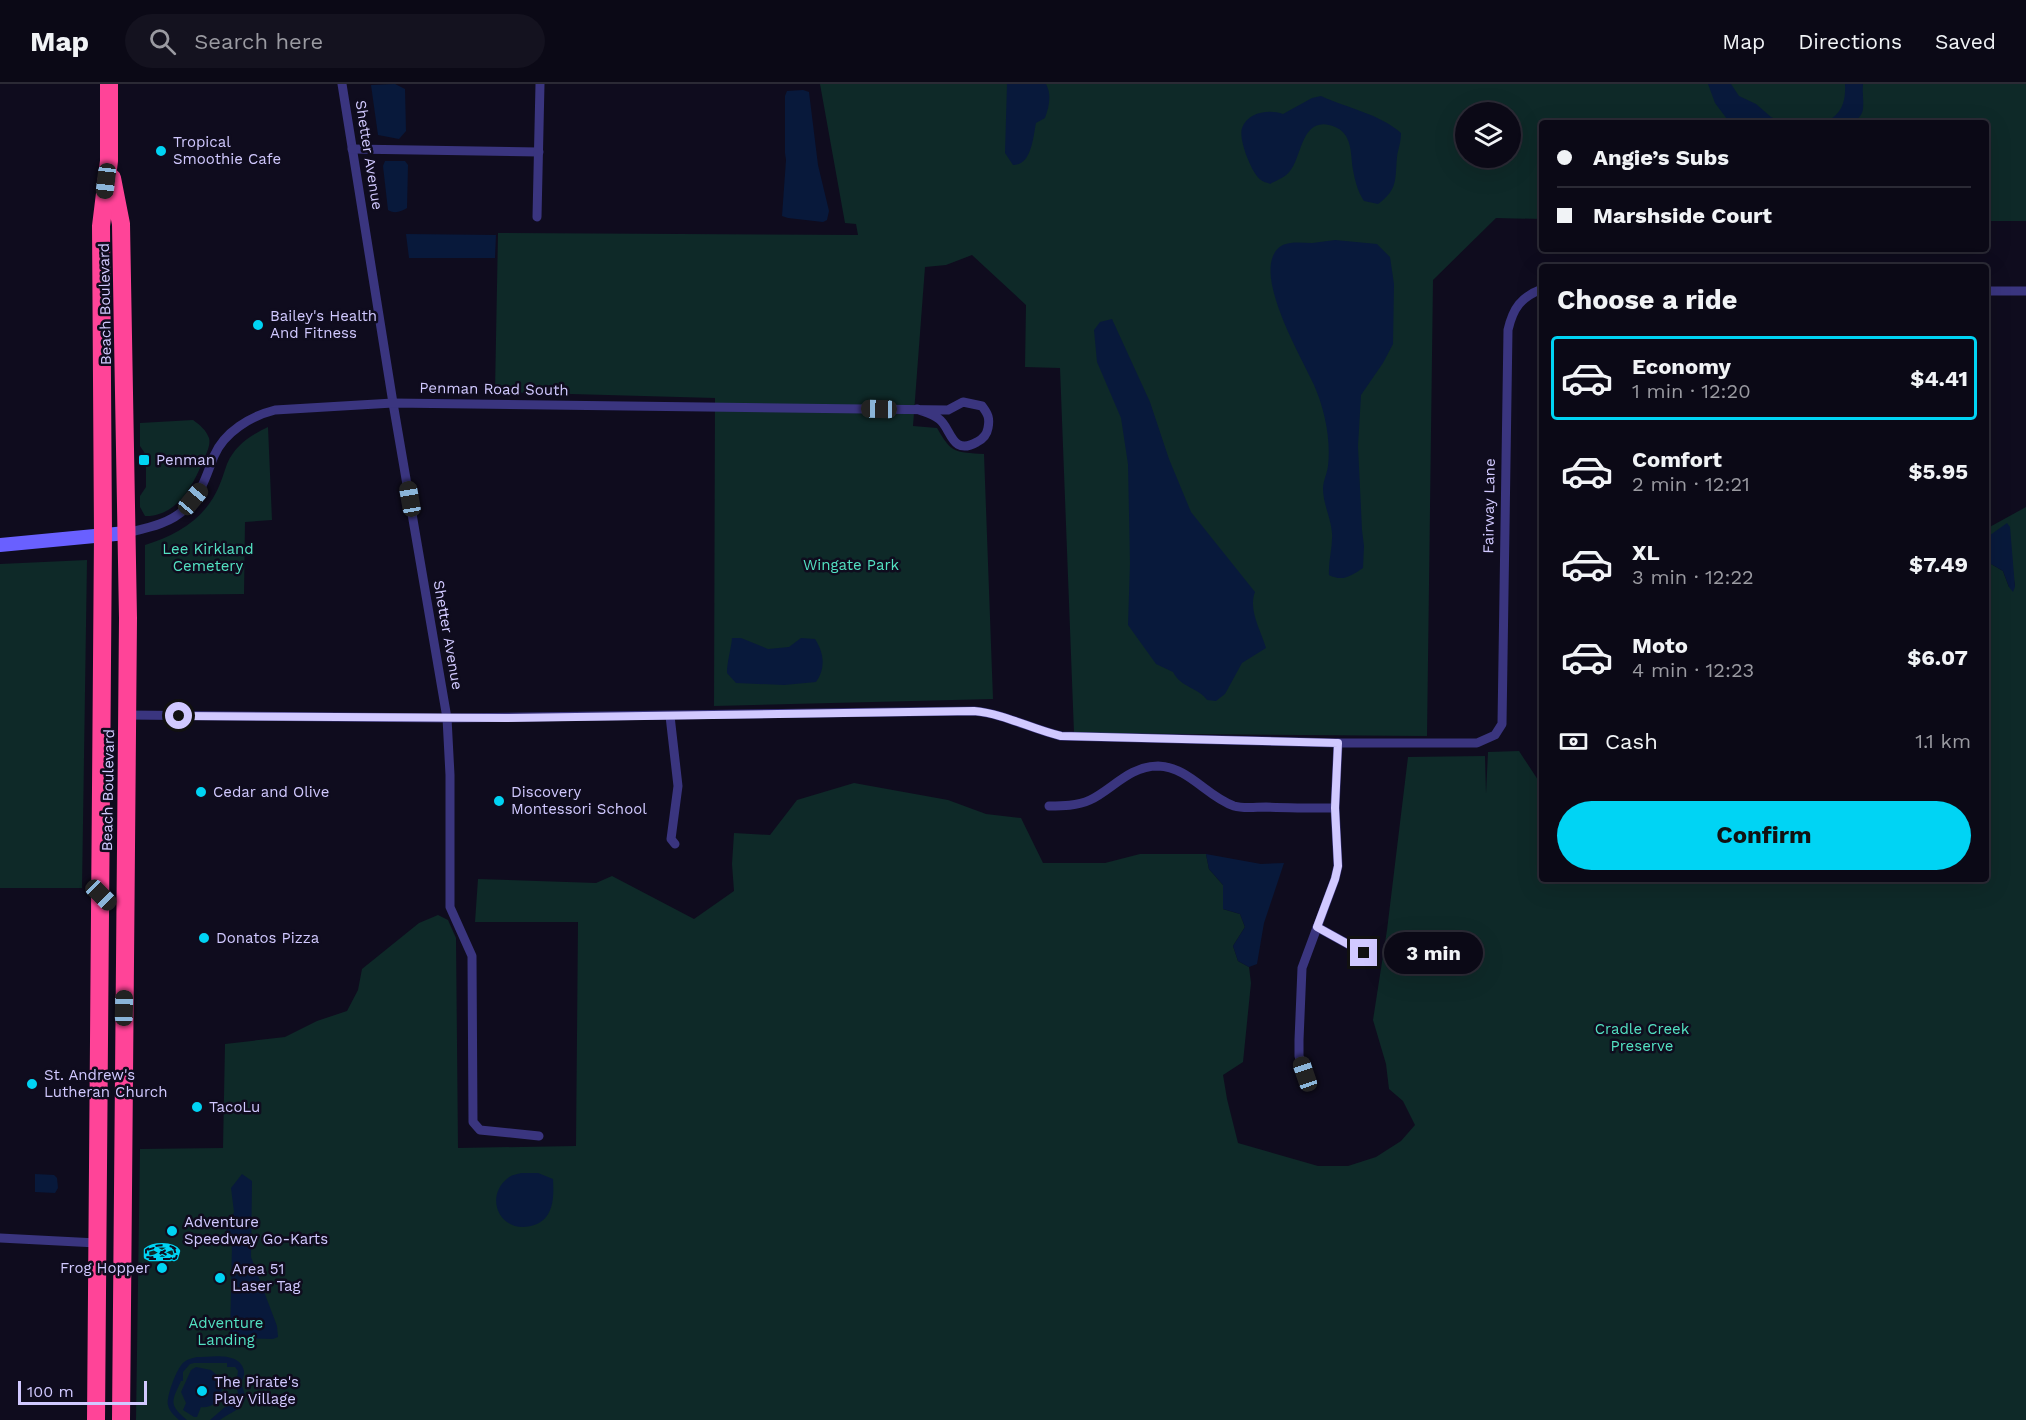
<!DOCTYPE html>
<html lang="en">
<head>
<meta charset="utf-8">
<style>
	body { margin:0; font-family:"Work Sans",sans-serif; background:#14121f; color:#f1f3f6; height:100vh; display:flex; flex-direction:column; font-size:22px; white-space:nowrap }
	* { box-sizing:border-box; margin:0 }
	p { font-size:20px; color:#9a9aa1 }
	.icon { flex:none; width:33px; height:33px; fill:none; stroke:currentColor; stroke-width:2; stroke-linecap:round; stroke-linejoin:round }
	.map { position:relative; flex:1; overflow:hidden }
	.sheet { position:absolute; left:1539px; top:180px; width:450px; height:618px; display:flex; flex-direction:column; background:#0b0916; border-radius:6px; box-shadow:0 6px 24px #0002,0 0 0 2px #2b2a35 }
	.sheet>* { flex:none }
	.hud { position:absolute; left:1539px; top:36px; width:450px; height:132px; border-radius:6px; box-shadow:0 6px 24px #0002,0 0 0 2px #2b2a35; display:grid; align-content:center; height:132px; padding:0 18px; background:#0b0916 }
	.fabs { position:absolute; left:1455px; top:18px; display:grid; gap:12px }
	.fabs a { display:grid; place-items:center; width:66px; height:66px; border-radius:50%; background:#0b0916; box-shadow:0 6px 24px #0002,0 0 0 2px #2b2a35; font-size:30px }
	.scale { position:absolute; left:18px; bottom:15px; width:129px; box-sizing:border-box; padding-left:6px; border:3px solid #d1c9ff; border-top:0; font-size:16px; line-height:21px; white-space:nowrap; color:#d1c9ff; -webkit-text-stroke:4px #0f0c1e; paint-order:stroke }
	.end { position:absolute; width:27px; height:27px; margin:-14px; border:8px solid #d1c9ff; background:#111; box-shadow:0 0 0 3px #111 }
	.from { border-radius:50% }
	.bubble { position:absolute; height:42px; border-radius:21px; background:#0b0916; box-shadow:0 6px 24px #0002,0 0 0 2px #2b2a35; font-size:20px; font-weight:700; line-height:42px; text-align:center }
	.car { position:absolute; width:18px; height:36px; margin:-18px -9px; border-radius:8px; box-shadow:0 0 4px 2px #0007; background:linear-gradient(#222 24%,#8ab4d8 0 40%,#222 0 76%,#8ab4d8 0 86%,#222 0) }
	.hud b { display:flex; align-items:center; gap:21px; height:57px; font-size:22px }
	.hud b+b { border-top:2px solid #2b2a35 }
	.hud i { width:15px; height:15px; background:#f1f3f6 }
	ul { padding:0; list-style:none }
	li { display:flex; align-items:center; gap:18px; height:84px; margin:0 12px 9px; padding:0 6px; border:3px solid transparent; border-radius:6px }
	li div { flex:1 }
	li b { display:block; font-size:22px }
	li em { font-style:normal; font-weight:700 }
	li.selected { border-color:#00d4f4 }
	li>.icon { width:54px; height:54px; stroke-width:1.5 }
	h2 { padding:0 18px; font-size:27px; line-height:72px }
	.pay { display:flex; align-items:center; gap:15px; height:66px; padding:0 18px; font-size:22px }
	.pay p { margin-inline-start:auto }
	.button { display:flex; gap:12px; margin-top:auto; padding:12px 18px }
	.button a { flex:1; height:69px; border-radius:36px; background:#00d4f4; color:#111; font-size:24px; font-weight:700; line-height:69px; text-align:center }
	header { display:flex; align-items:center; gap:36px; box-sizing:border-box; height:84px; padding:0 30px; background:#0b0916; border-bottom:2px solid #2b2a35 }
	header strong { font-size:28px }
	nav { display:flex; gap:33px; margin-inline-start:auto; font-size:21px }
	.search { width:420px; height:54px; background:#14121f; display:flex; align-items:center; gap:15px; box-sizing:border-box; padding:0 21px; border-radius:33px; color:#9a9aa1; font-size:22px }
	.map>svg:first-child { display:block }
	.green { fill:#0e2928; fill-rule:evenodd }
	.water { fill:#08193b }
	.lines { fill:none; stroke-linecap:round; stroke-linejoin:round }
	.street { stroke:#3a357f; stroke-width:9 }
	.secondary { stroke:#6960ff; stroke-width:14 }
	.highway { stroke:#ff4498; stroke-width:18 }
	.rail-casing { stroke:#00d4f4; stroke-width:4.5 }
	.rail { stroke:#0f0c1e; stroke-width:2; stroke-dasharray:7; stroke-linecap:butt }
	.route { stroke:#d1c9ff; stroke-width:8 }
	.poi-dot { fill:#00d4f4; stroke:#0f0c1e; stroke-width:2 }
	.labels { text-anchor:middle; dominant-baseline:central; stroke-width:5; stroke-linejoin:round; paint-order:stroke }
	.poi-label { font-size:15px; fill:#d1c9ff; stroke:#0f0c1e; text-anchor:start }
	.street-label { font-size:15px; fill:#d1c9ff; stroke:#0f0c1e }
	.park-label { font-size:15px; fill:#53e1c2; stroke:#0f0c1e }
</style>
</head>
<body>
<header>
<strong>Map</strong>
<div class="search"><svg class="icon" aria-label="search" viewBox="0 0 24 24"><circle cx="10" cy="10" r="6"/><path d="M15 15l6 6"/></svg>Search here</div>
<nav><a>Map</a><a>Directions</a><a>Saved</a></nav>
</header>
<div class="map">
<svg width="2026" height="1336" viewBox="0 0 2026 1336">
	<rect width="100%" height="100%" fill="#0f0c1e"/>
	<g class="green">
		<path d="M820 0H2026V137H1986V39H1542V135L1496 134 1433 196 1427 652 1074 649 1060 284 1025 283 1026 221 972 171 946 181 925 183 913 342 937 344C952 370 955 368 984 370L993 615 714 622 715 314 495 308 498 149 858 151 856 140 845 139ZM1466 28H1510V74H1466Z"/>
		<path d="M193 336C200 341 206 346 209 354 211 361 206 370 203 377 193 402 176 433 145 432L140 423V412L146 403V371L140 362V339Z"/>
		<path d="M268 343 272 436 245 438 244 510 145 511V461C173 452 197 440 213 414 220 403 223 391 227 380 235 361 251 351 268 343Z"/>
		<path d="M2026 423V1336H136L140 1065 223 1064 225 960 285 953 317 937 347 927 358 906 362 885 419 839 438 831 448 836 456 854 458 1064 576 1062 578 838H475L478 795 596 799 612 792 694 835 734 807 732 780 734 749 770 751 797 716 854 699 948 716 986 730 1021 734 1043 779H1105L1140 770H1206L1209 785 1223 801V825L1240 830 1245 843 1233 862 1238 877 1249 883 1251 899 1243 978 1223 991 1227 1015 1238 1059 1318 1082H1348L1376 1073 1401 1057 1415 1041 1403 1017 1389 1005 1386 980 1373 936 1387 846 1408 673 1485 672 1486 710 1488 668 1519 667 1542 702V795H1986V477L2003 487 2009 503H2015L2012 481 1990 451 1986 454V445Z"/>
		<path d="M87 476 82 804H0V480Z"/>
	</g>
	<g class="water">
		<path d="M395 0 405 5 406 47 399 55 378 51 371 1Z"/>
		<path d="M1007 0H1046C1052 11 1049 23 1045 34L1036 39C1033 53 1032 81 1013 81L1005 69Z"/>
		<path d="M1708 0H1731L1739 12 1756 20 1771 33 1784 39H1730L1715 19Z"/>
		<path d="M1845 0H1863C1862 8 1864 17 1863 25 1860 43 1837 39 1824 39 1841 31 1846 19 1845 0Z"/>
		<path d="M803 6 809 8 818 81 829 127 827 136 823 138 788 134 782 132 786 76 785 69V12L787 7Z"/>
		<path d="M1321 12C1347 24 1380 30 1401 49 1401 59 1398 65 1397 73 1395 95 1398 106 1378 120L1364 117C1358 108 1355 97 1353 86 1351 75 1352 64 1347 54 1343 46 1337 43 1329 41 1301 35 1302 73 1290 87 1286 93 1277 96 1270 100 1269 99 1263 98 1261 96 1252 90 1238 55 1242 44 1248 28 1269 25 1283 30L1312 14Z"/>
		<path d="M385 77H405L408 81 407 124C400 128 395 130 388 126L383 82Z"/>
		<path d="M406 150 496 151 495 174H409Z"/>
		<path d="M1335 156 1377 160 1390 173 1394 200 1393 260 1383 279 1361 311 1358 362 1362 446 1364 462 1363 484C1351 492 1343 498 1329 491 1328 477 1333 463 1332 449 1331 434 1323 420 1323 405 1323 397 1327 390 1328 382 1331 356 1325 326 1314 301 1301 273 1260 203 1273 172 1280 155 1298 159 1312 159 1320 158 1328 157 1335 156Z"/>
		<path d="M1112 235 1150 318 1169 375 1191 428 1255 508C1248 526 1261 547 1266 564L1242 579 1225 610 1216 617 1207 616C1198 603 1181 604 1173 588L1156 580 1128 541 1130 479 1128 380 1121 334 1097 278 1094 246 1100 238Z"/>
		<path d="M2007 439 2010 443 2015 503 2013 508 2009 503 2003 487 1986 477V454Z"/>
		<path d="M732 554H741L768 565 789 563 801 554 815 555C824 569 826 584 816 598L784 601 736 599 727 589C727 577 731 566 732 554Z"/>
		<path d="M1206 770 1261 780 1284 779 1264 839 1257 880 1249 883 1238 877 1233 862 1245 843 1240 830 1223 825V801L1209 785Z"/>
		<path d="M521 1089H538L553 1095C554 1112 554 1132 537 1140 502 1154 482 1114 508 1094 511 1091 518 1090 521 1089Z"/>
		<path d="M35 1090 54 1091 57 1094 58 1104 55 1109 35 1108Z"/>
		<path d="M242 1090 252 1097 251 1173 277 1242 278 1253 273 1255 230 1254 232 1161 226 1147 234 1128 231 1104Z"/>
		<path d="M197 1273C211 1273 240 1267 244 1287 245 1292 241 1296 242 1301 243 1308 248 1312 243 1319 239 1327 227 1330 220 1336H210L225 1323 236 1320 239 1314 236 1301 238 1287 235 1283H227V1279H194L190 1280 183 1288V1297H181C172 1317 168 1320 187 1336H179C174 1331 169 1327 168 1321 166 1313 177 1283 184 1278 188 1275 193 1274 197 1273Z"/>
		<path d="M196 1283 211 1286 223 1296C223 1309 217 1325 201 1323L197 1333H194L183 1326 186 1319 181 1308 191 1286Z"/>
	</g>
	<g class="lines">
		<g class="street">
			<path d="M342 0 393 319 447 634 450 691V823L472 872 473 1038 480 1046 539 1052"/>
			<path d="M352 65 539 68"/>
			<path d="M537 133 540 0"/>
			<path d="M1986 207H2026"/>
			<path d="M126 449C147 444 170 440 186 424 202 409 206 392 214 372 224 348 251 332 275 326L393 319 948 326 963 318 982 322C988 330 990 334 988 344 987 350 983 355 977 358 951 373 951 343 939 335 933 330 924 328 917 325"/>
			<path d="M127 631 447 634 974 627C1005 630 1031 645 1061 652L1338 659H1477L1495 651 1502 640 1508 246C1513 224 1521 213 1542 205"/>
			<path d="M670 632 678 702 671 755 675 760"/>
			<path d="M1049 722C1062 722 1077 722 1090 716 1113 705 1129 682 1158 682 1189 683 1207 713 1234 722 1244 725 1256 723 1266 723 1289 724 1312 724 1335 724"/>
			<path d="M1317 843 1364 869"/>
			<path d="M1305 990 1299 972V956L1302 884 1335 795 1338 782 1335 724 1338 659"/>
			<path d="M0 1154 97 1159"/>
		</g>
		<path class="secondary" d="M0 461 126 449"/>
		<g class="highway">
			<path d="M112 94 121 140 128 534 121 1336"/>
			<path d="M96 1336 103 451 101 142 109 77V0"/>
		</g>
		<g class="rail-casing">
			<path id="rail" d="M170 1175H150L146 1173V1166C153 1160 172 1159 178 1167L176 1174 174 1175 154 1164 147 1166V1173C158 1176 164 1163 174 1164L176 1171 170 1175"/>
		</g>
		<use href="#rail" class="rail"/>
	</g>
	<g class="lines">
		<path class="route" d="M179 632 505 634 974 627C1005 630 1031 645 1061 652L1338 659 1335 724 1338 782 1335 795 1317 843 1364 869"/>
	</g>
	<g class="poi-dot">
		<circle cx="161" cy="67" r="6"/>
		<circle cx="258" cy="241" r="6"/>
		<rect x="138" y="370" width="12" height="12" rx="3"/>
		<circle cx="201" cy="708" r="6"/>
		<circle cx="499" cy="717" r="6"/>
		<circle cx="204" cy="854" r="6"/>
		<circle cx="32" cy="1000" r="6"/>
		<circle cx="197" cy="1023" r="6"/>
		<circle cx="172" cy="1147" r="6"/>
		<circle cx="162" cy="1184" r="6"/>
		<circle cx="220" cy="1194" r="6"/>
		<circle cx="202" cy="1307" r="6"/>
	</g>
	<g class="labels">
		<g class="poi-label">
			<text x="173" y="58">Tropical<tspan x="173" dy="17">Smoothie Cafe</tspan></text>
			<text x="270" y="232">Bailey's Health<tspan x="270" dy="17">And Fitness</tspan></text>
			<text x="156" y="376">Penman</text>
			<text x="213" y="708">Cedar and Olive</text>
			<text x="511" y="708">Discovery<tspan x="511" dy="17">Montessori School</tspan></text>
			<text x="216" y="854">Donatos Pizza</text>
			<text x="44" y="991">St. Andrew's<tspan x="44" dy="17">Lutheran Church</tspan></text>
			<text x="209" y="1023">TacoLu</text>
			<text x="184" y="1138">Adventure<tspan x="184" dy="17">Speedway Go-Karts</tspan></text>
			<text x="150" y="1184" text-anchor="end">Frog Hopper</text>
			<text x="232" y="1185">Area 51<tspan x="232" dy="17">Laser Tag</tspan></text>
			<text x="214" y="1298">The Pirate's<tspan x="214" dy="17">Play Village</tspan></text>
		</g>
		<g class="street-label">
			<text transform="translate(369 71) rotate(81)">Shetter Avenue</text>
			<text transform="translate(105 220) rotate(-91)">Beach Boulevard</text>
			<text transform="translate(494 305) rotate(1)">Penman Road South</text>
			<text transform="translate(1489 422) rotate(-89)">Fairway Lane</text>
			<text transform="translate(448 551) rotate(80)">Shetter Avenue</text>
			<text transform="translate(108 706) rotate(-89)">Beach Boulevard</text>
		</g>
		<g class="park-label">
			<text x="208" y="465">Lee Kirkland<tspan x="208" dy="17">Cemetery</tspan></text>
			<text x="851" y="481">Wingate Park</text>
			<text x="1642" y="945">Cradle Creek<tspan x="1642" dy="17">Preserve</tspan></text>
			<text x="226" y="1239">Adventure<tspan x="226" dy="17">Landing</tspan></text>
		</g>
	</g>
</svg>
<div class="fabs">
<a><svg class="icon" aria-label="layers" viewBox="0 0 24 24"><path d="M12 4l9 5-9 5-9-5zM3 14l9 5 9-5"/></svg></a>
</div>
<div class="scale">100 m</div>
<i class="end from" style="left:179px;top:632px"></i>
<i class="end" style="left:1364px;top:869px"></i>
<div class="bubble" style="left:1384px;top:848px;width:99px">3 min</div>
<i class="car" style="left:106px;top:97px;rotate:187deg"></i>
<i class="car" style="left:879px;top:325px;rotate:271deg"></i>
<i class="car" style="left:193px;top:415px;rotate:40deg"></i>
<i class="car" style="left:410px;top:415px;rotate:350deg"></i>
<i class="car" style="left:101px;top:811px;rotate:135deg"></i>
<i class="car" style="left:124px;top:924px;rotate:1deg"></i>
<i class="car" style="left:1305px;top:990px;rotate:341deg"></i>
<div class="hud">
<b><i class="from"></i>Angie’s Subs</b>
<b><i></i>Marshside Court</b>
</div>
<section class="sheet">
<h2>Choose a ride</h2>
<ul>
<li class="selected"><svg class="icon" aria-label="car" viewBox="0 0 24 24"><path d="M5 17H2v-5l4-1 3-4h7l3 4 3 1v5h-3M9 17h6M6 11h13"/><circle cx="7" cy="17" r="2"/><circle cx="17" cy="17" r="2"/></svg><div><b>Economy</b><p>1 min · 12:20</p></div><em>$4.41</em></li>
<li><svg class="icon" aria-label="car" viewBox="0 0 24 24"><path d="M5 17H2v-5l4-1 3-4h7l3 4 3 1v5h-3M9 17h6M6 11h13"/><circle cx="7" cy="17" r="2"/><circle cx="17" cy="17" r="2"/></svg><div><b>Comfort</b><p>2 min · 12:21</p></div><em>$5.95</em></li>
<li><svg class="icon" aria-label="car" viewBox="0 0 24 24"><path d="M5 17H2v-5l4-1 3-4h7l3 4 3 1v5h-3M9 17h6M6 11h13"/><circle cx="7" cy="17" r="2"/><circle cx="17" cy="17" r="2"/></svg><div><b>XL</b><p>3 min · 12:22</p></div><em>$7.49</em></li>
<li><svg class="icon" aria-label="car" viewBox="0 0 24 24"><path d="M5 17H2v-5l4-1 3-4h7l3 4 3 1v5h-3M9 17h6M6 11h13"/><circle cx="7" cy="17" r="2"/><circle cx="17" cy="17" r="2"/></svg><div><b>Moto</b><p>4 min · 12:23</p></div><em>$6.07</em></li>
</ul>
<div class="pay"><svg class="icon" aria-label="cash" viewBox="0 0 24 24"><path d="M3 7h18v10H3z"/><circle cx="12" cy="12" r="2"/></svg>Cash<p>1.1 km</p></div>
<div class="button"><a>Confirm</a></div>
</section>
</div>
</body>
</html>
